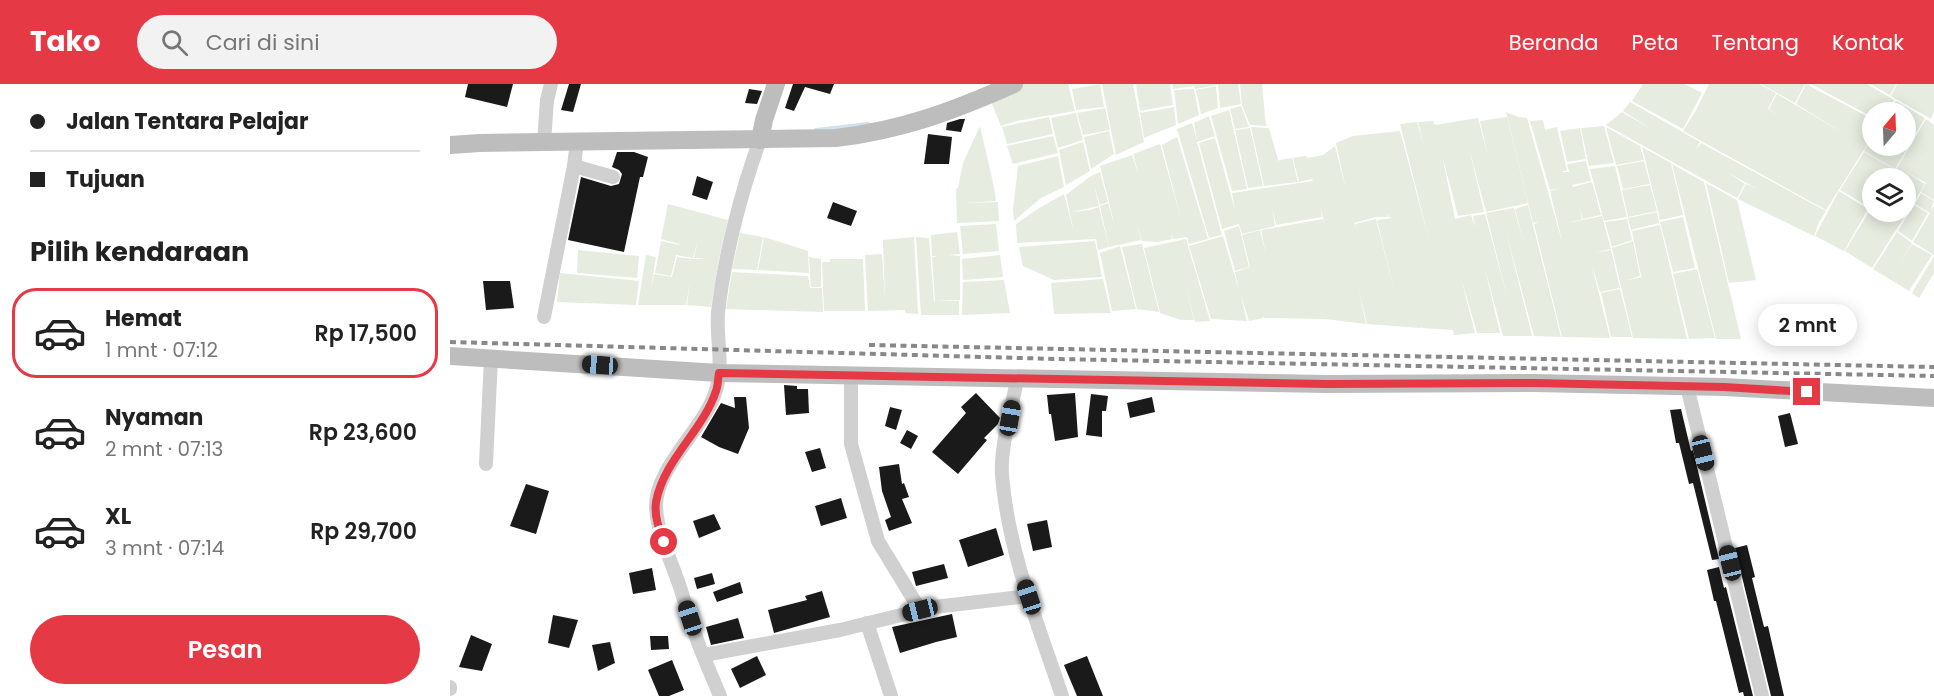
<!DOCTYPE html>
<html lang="id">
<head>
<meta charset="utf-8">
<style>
	body { margin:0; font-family:Poppins,sans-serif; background:#f2f2f2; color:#222; height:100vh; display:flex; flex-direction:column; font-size:22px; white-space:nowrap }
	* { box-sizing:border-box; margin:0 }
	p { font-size:20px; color:#767676 }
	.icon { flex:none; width:33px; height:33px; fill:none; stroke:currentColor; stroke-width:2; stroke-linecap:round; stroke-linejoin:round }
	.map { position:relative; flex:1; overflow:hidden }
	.panel { display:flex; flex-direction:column; background:#fff; width:450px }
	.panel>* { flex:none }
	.top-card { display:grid; align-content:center; height:132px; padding:0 30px; background:#fff }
	.needle { width:39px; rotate:19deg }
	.fabs { position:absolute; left:1412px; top:18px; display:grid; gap:12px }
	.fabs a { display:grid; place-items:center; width:54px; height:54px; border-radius:50%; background:#fff; box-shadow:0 3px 15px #0003; font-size:30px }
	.end { position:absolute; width:27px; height:27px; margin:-14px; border:8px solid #e63946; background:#fff; box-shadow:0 0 0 3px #fff }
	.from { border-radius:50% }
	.bubble { position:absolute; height:42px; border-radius:21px; background:#fff; box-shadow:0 3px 15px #0003; font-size:20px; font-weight:600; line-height:42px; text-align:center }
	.car { position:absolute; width:18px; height:36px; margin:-18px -9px; border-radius:8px; box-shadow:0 0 4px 2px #0007; background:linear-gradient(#222 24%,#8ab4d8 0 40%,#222 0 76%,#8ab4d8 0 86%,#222 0) }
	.top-card b { display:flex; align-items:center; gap:21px; height:57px; font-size:22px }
	.top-card b+b { border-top:2px solid #e0e0e0 }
	.top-card i { width:15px; height:15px; background:#222 }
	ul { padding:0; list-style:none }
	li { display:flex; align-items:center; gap:18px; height:90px; margin:0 12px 9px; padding:0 18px; border:3px solid transparent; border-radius:24px }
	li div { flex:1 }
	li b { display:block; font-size:22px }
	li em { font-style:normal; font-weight:600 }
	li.on { border-color:#e63946 }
	li>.icon { width:54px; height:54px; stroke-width:1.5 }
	h2 { padding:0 30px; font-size:27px; line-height:72px }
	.action { display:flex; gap:12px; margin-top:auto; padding:12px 30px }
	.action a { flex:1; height:69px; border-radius:36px; background:#e63946; color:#fff; font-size:24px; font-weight:600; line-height:69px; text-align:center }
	header { display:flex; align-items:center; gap:36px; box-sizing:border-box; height:84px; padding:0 30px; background:#e63946; color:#fff }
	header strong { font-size:28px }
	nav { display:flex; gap:33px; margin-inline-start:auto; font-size:21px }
	.search { width:420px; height:54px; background:#f2f2f2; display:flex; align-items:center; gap:15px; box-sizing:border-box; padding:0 21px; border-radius:33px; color:#767676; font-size:22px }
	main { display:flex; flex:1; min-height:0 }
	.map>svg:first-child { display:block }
	.green { fill:#e6ecdf; fill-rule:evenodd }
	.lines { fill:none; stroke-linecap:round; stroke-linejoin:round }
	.stream { stroke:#cfe2ee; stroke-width:4 }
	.building { fill:#1a1a1a }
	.street { stroke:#d0d0d0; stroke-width:14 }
	.secondary { stroke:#bdbdbd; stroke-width:18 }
	.rail { stroke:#888; stroke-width:4; stroke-dasharray:6 4.5; stroke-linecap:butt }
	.route { stroke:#e63946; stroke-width:8 }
</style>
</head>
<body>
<header>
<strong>Tako</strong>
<div class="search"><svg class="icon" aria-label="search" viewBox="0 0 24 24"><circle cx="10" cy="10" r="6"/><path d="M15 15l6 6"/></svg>Cari di sini</div>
<nav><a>Beranda</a><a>Peta</a><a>Tentang</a><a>Kontak</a></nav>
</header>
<main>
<section class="panel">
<div class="top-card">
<b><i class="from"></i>Jalan Tentara Pelajar</b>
<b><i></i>Tujuan</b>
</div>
<h2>Pilih kendaraan</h2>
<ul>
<li class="on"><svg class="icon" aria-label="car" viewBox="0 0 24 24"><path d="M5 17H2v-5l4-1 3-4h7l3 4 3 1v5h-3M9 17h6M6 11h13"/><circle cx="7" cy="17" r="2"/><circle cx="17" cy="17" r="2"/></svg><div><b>Hemat</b><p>1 mnt · 07:12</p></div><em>Rp 17,500</em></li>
<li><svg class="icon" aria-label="car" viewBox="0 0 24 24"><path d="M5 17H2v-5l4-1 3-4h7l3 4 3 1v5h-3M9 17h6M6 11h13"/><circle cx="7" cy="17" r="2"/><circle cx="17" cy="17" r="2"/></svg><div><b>Nyaman</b><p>2 mnt · 07:13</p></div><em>Rp 23,600</em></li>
<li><svg class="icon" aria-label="car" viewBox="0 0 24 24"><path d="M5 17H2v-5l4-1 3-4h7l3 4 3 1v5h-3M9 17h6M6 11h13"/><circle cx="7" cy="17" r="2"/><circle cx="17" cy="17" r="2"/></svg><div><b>XL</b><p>3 mnt · 07:14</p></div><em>Rp 29,700</em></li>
</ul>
<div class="action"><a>Pesan</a></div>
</section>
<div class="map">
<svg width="1484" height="612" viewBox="0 0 1484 612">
	<rect width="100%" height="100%" fill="#fff"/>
	<g class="green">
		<path d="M572 0H618L625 27 566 37 551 42 540 15 558 6 561 15 559 6Z"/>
		<path d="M650 0 654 23 626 26 622 5Z"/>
		<path d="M652 0H683L694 58 666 71Z"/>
		<path d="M686 0H720L723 21 690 27Z"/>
		<path d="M723 0H767V1L745 5 744 2 723 5Z"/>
		<path d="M768 0H788L791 20 770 24Z"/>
		<path d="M790 0H812L816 42 800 41 792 21Z"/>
		<path d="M1193 0H1235L1252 9 1233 45 1182 17Z"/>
		<path d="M1259 0H1309L1326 9 1318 25 1328 32 1319 25 1327 10 1400 53 1346 20 1356 0 1422 35V53L1376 126 1233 47 1245 28Z"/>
		<path d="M1311 0H1355L1345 19Z"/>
		<path d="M1361 0H1417L1444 16 1437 28H1422V33Z"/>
		<path d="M1420 0H1446L1440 11Z"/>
		<path d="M1447 0H1484V27L1481 35 1441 12Z"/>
		<path d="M766 2 768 24 751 30 746 6Z"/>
		<path d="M744 5 749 31 728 40 724 6Z"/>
		<path d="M1446 17 1475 34 1445 85 1414 67 1422 55V62H1455V28H1439Z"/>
		<path d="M1180 18 1250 58 1246 66 1251 59 1376 127 1369 138 1357 132 1369 138 1364 152 1288 115 1296 100 1307 105 1277 88 1295 100 1287 114 1156 41 1172 28 1203 46 1173 27Z"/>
		<path d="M791 22 799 43 785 45 780 25Z"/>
		<path d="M724 23 726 41 694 54 690 29Z"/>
		<path d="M655 24 660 46 633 51 627 29Z"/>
		<path d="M779 26 797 105 782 107 761 32Z"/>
		<path d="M1056 28 1068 33 1077 34 1113 161 1100 107 1110 104 1100 106 1080 37 1093 36 1095 46 1107 43 1117 86 1111 88H1119L1117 80 1136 77 1141 97 1122 101 1123 103 1142 98 1151 131 1133 135 1129 123 1132 135 1118 139 1152 132 1161 165 1144 169 1161 166 1170 204 1150 208 1141 178 1160 254 1112 253 1084 140 1089 138 1083 139Z"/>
		<path d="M626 29 633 56 608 64 601 34Z"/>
		<path d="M759 32 765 52 747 58 772 151 759 154 727 45 742 39 747 56 744 39Z"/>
		<path d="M599 33 603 50 557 60 552 43Z"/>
		<path d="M1057 33 1078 119 1036 128 1019 64 1034 128 1008 132 992 71 1005 135 1021 131 1025 143 1023 132 1035 130 1060 224 1036 129 1064 124 1075 164 1065 125 1078 121 1111 253 1084 252 1055 144 1082 252H1053L1034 181 1050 249H1027L1011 194 1025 249 1004 251 1003 246 972 244 971 242V244L917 240 908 204 916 240 875 235 814 234 813 232V234L799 237 790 209 797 237 761 235 739 162 773 152 789 206 785 188 800 183 792 151 810 146 816 171 811 146 873 135 875 141 870 122 872 133 826 141 822 123 825 142 792 150 789 140 772 145 749 59 765 54 785 126 782 109 863 97 862 95 849 98 843 74 856 72 857 74 873 71 885 62 896 106 886 59 903 52 950 47 980 160 950 40 967 38 974 62 968 38 983 37 985 41 1028 34 1038 72 1030 37ZM937 129 938 133 943 134 927 136 947 218 926 135 905 140 906 144 904 139 926 133H937Z"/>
		<path d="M1476 35 1484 41V116L1471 108 1476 99 1455 87 1475 100 1464 118 1455 113V94H1441Z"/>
		<path d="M530 42 544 103 546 117 514 119 548 118 549 137 507 139 506 105 508 104 513 79Z"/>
		<path d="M1154 42 1164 79 1139 82 1131 44Z"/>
		<path d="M801 43 819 44 829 79V76L842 74 848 98 814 102Z"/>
		<path d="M1156 43 1190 62 1194 76 1166 81Z"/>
		<path d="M800 44 813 102 798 104 785 46Z"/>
		<path d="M1130 44 1136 75 1117 78 1110 47Z"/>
		<path d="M659 47 664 70 641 85 634 53Z"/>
		<path d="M603 52 608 69 563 80 557 62Z"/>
		<path d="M727 53 758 155 739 160 737 153 723 155 721 147 722 155 707 158 692 157 686 138 691 156 659 163 650 122 658 119 665 143 650 82 682 71 689 92 683 70 710 60 731 135 712 61Z"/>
		<path d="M633 58 640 87 616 101 609 66Z"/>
		<path d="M1192 63 1221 79 1233 131 1210 136Z"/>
		<path d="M1414 68 1444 85 1438 94H1422V119L1419 123 1390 106Z"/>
		<path d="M608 72 614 103 591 114 564 137 563 126 568 82Z"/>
		<path d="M1194 77 1200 100 1173 105 1167 82Z"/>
		<path d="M1222 80 1254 98 1291 255H1266Z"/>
		<path d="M1165 82 1177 133 1154 137 1140 85Z"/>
		<path d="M650 88 658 118 650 121 644 101 649 122 622 128 640 126 649 123 659 163 648 166 646 155 567 159 566 140 586 126 614 110 624 149 616 111 641 92Z"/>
		<path d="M1256 99 1287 116 1306 196 1279 199Z"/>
		<path d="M1200 101 1207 127 1178 133 1172 106Z"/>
		<path d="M1389 107 1418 125 1394 167 1365 152Z"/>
		<path d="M1471 109 1484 117 1480 127 1484 122V171L1463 158 1480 129 1465 120Z"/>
		<path d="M1455 114 1463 119 1422 184 1395 167 1420 126 1426 130 1424 128H1455Z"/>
		<path d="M218 120 278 136 269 175 261 223 237 221 240 198 236 221H188L196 171 206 173 200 209 204 190 222 193 227 173 244 175H258L244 174 248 155 243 174 226 171 221 192 205 189 211 157 229 161 232 151 229 160 211 155Z"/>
		<path d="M1464 121 1478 129 1462 157 1448 147Z"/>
		<path d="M1207 128 1209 139 1181 146 1178 134Z"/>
		<path d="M1233 133 1245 184 1223 188 1210 138Z"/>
		<path d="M1177 135 1182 156 1162 163 1155 138Z"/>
		<path d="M546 140 549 167 513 170 510 142Z"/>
		<path d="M1210 141 1237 255 1183 254 1162 164 1183 157 1190 192 1175 197 1191 193 1192 196 1182 147Z"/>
		<path d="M789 142 799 183 785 187 774 147Z"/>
		<path d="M507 148 510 170 498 171 510 172V216L485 217 482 173 488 172H482L481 151Z"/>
		<path d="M1447 148 1462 159 1448 183 1462 160 1482 171 1459 207 1423 185Z"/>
		<path d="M290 149 313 153 307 186 282 185Z"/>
		<path d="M314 153 358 167 359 189 308 186Z"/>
		<path d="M464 153 468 230 455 229V226L418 227 415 171 432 170 435 216 433 156Z"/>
		<path d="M466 153 479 154 484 217H509V231H471Z"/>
		<path d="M736 155 760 237 745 238 733 193 744 236H731L710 229 694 164Z"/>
		<path d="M645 157 652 193 604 196 573 182 569 163Z"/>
		<path d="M692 160 709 228 687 225 672 163Z"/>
		<path d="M670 162 686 225 662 227 650 169Z"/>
		<path d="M128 166 189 172 187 194 127 189Z"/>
		<path d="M550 171 553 193 513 196 512 175Z"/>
		<path d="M1484 172V189L1469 214 1462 209Z"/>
		<path d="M359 173 371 175V203H361Z"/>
		<path d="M380 175H413L415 227H374L372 178H380Z"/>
		<path d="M1247 185 1265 254 1239 255 1223 190Z"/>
		<path d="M282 188 358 192 360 204H372L373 228 276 225Z"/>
		<path d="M110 189 189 197 186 221 107 218Z"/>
		<path d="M653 195 661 229 604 230 601 199Z"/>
		<path d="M554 196 560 229 512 231 513 198Z"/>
		<path d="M1170 205 1182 253H1161L1151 209Z"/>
	</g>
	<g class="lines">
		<path class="stream" d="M366 46 418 40"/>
	</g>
	<g class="building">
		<path d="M18 0H63L57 23 15 13Z"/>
		<path d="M119 0H131L123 28 111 26Z"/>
		<path d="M343 0H384L380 10 355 3 344 27 335 24Z"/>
		<path d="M299 5 312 7 307 20 295 19Z"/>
		<path d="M510 35H515L511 48 496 46 497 39Z"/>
		<path d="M478 50 502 53 499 80H474Z"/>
		<path d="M167 68H184L198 73 193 93H190L174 168 118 156 131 93 161 102 169 100 172 90 169 86 162 83Z"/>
		<path d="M247 92 263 98 257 116 242 111Z"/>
		<path d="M383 118 407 127 401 142 377 134Z"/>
		<path d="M33 197H60L64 224 36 226Z"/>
		<path d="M334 301 347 302V305H358L359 329 336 331Z"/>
		<path d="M526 309 550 334 548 340 534 354 537 356 508 390 482 368 516 329 511 323Z"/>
		<path d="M625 309 628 353 605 357 601 330H599L597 311Z"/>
		<path d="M641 310 658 312 656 327H652V353L636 351Z"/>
		<path d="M284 313H296L299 344 288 370 269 363 251 353 271 319 285 324Z"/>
		<path d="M702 313 705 328 680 334 677 319Z"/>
		<path d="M440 323 452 326 446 346 435 342Z"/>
		<path d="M1231 325 1241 367 1243 366 1269 475 1262 476 1243 399 1239 400 1229 359H1226L1220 326Z"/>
		<path d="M1340 329 1348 360 1335 363 1328 332Z"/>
		<path d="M457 346 468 352 461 365 450 359Z"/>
		<path d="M370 364 376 384 362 388 355 368Z"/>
		<path d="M449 380 452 400 454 399 459 413 452 415 462 439 439 447 435 436 441 433 432 407 429 383Z"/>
		<path d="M76 400 99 407 86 450 60 442Z"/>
		<path d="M391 414 397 434 371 442 365 422Z"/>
		<path d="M264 430 271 445 249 454 243 437Z"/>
		<path d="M597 436 602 463 583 467 577 440Z"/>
		<path d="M546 444 554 471 518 483 509 456Z"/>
		<path d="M1297 461 1305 493 1302 494 1314 543 1318 542 1334 612H1321L1285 464Z"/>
		<path d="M494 480 498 494 466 502 462 488Z"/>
		<path d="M1269 483 1274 504 1276 503 1303 612H1294L1293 608 1289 609 1266 517H1264L1257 486Z"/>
		<path d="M202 484 206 506 183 510 179 489Z"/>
		<path d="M262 489 265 500 247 505 244 494Z"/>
		<path d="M290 498 293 509 267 518 263 508Z"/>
		<path d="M372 507 380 533 324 549 318 526 357 516 355 512Z"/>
		<path d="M502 530 507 553 486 558 450 569 442 543Z"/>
		<path d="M103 531 128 536 119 564 98 559Z"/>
		<path d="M288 534 294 554 261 561 256 543Z"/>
		<path d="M21 551 42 560 32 587 9 583Z"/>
		<path d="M200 552H218L219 565 201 566Z"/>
		<path d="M160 558 165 579 148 587 142 561Z"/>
		<path d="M307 572 316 591 290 604 281 585Z"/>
		<path d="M637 572 653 612H627L614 581Z"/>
		<path d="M222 576 234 606 219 612H209L198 586Z"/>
	</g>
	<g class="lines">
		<g class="street">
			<path d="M94 58 97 16 101 0"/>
			<path d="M124 82 163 93"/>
			<path d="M94 233 124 82 127 57"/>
			<path d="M401 291V360L428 457 470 526"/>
			<path d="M567 296C562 323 550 364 552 391 558 467 588 540 612 612"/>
			<path d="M1237 302 1312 612"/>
			<path d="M36 380 41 274"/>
			<path d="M417 539 441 612"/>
			<path d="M254 571 390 546 484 523 579 512"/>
			<path d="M0 603V605"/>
			<path d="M270 612C262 592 253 573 246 553 238 533 234 512 226 492 218 469 207 447 206 423 205 383 256 343 266 306 274 281 266 255 268 229 274 174 291 108 310 56"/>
		</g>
		<g class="secondary">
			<path d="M310 56 314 36 326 0"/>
			<path d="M0 61 30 59 386 54C453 46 503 27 564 0"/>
			<path d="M0 272 269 289 877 300 1084 299 1274 303 1484 314"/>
		</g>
		<g class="rail">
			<path d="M0 258 606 275 1484 292"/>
			<path d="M419 261 1484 283"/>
		</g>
	</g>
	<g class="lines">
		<path class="route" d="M214 458C209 445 204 432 206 418 214 375 253 347 266 307 268 302 268 295 269 289L877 300 1084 299 1274 303 1357 308"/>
	</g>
</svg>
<div class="fabs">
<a><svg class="needle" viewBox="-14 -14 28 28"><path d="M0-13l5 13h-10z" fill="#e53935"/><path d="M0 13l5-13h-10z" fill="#767676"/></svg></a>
<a><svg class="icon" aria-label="layers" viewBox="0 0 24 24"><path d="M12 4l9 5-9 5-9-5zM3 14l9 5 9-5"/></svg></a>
</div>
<i class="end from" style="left:214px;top:458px"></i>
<i class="end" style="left:1357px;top:308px"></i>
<div class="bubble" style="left:1308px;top:220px;width:99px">2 mnt</div>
<i class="car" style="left:150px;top:281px;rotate:274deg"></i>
<i class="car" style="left:560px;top:334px;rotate:10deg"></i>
<i class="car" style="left:1253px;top:369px;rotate:166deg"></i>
<i class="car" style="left:1280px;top:479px;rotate:346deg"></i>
<i class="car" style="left:579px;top:513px;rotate:342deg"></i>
<i class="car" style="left:470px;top:526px;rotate:256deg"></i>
<i class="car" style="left:240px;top:534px;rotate:342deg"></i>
</div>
</main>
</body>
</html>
